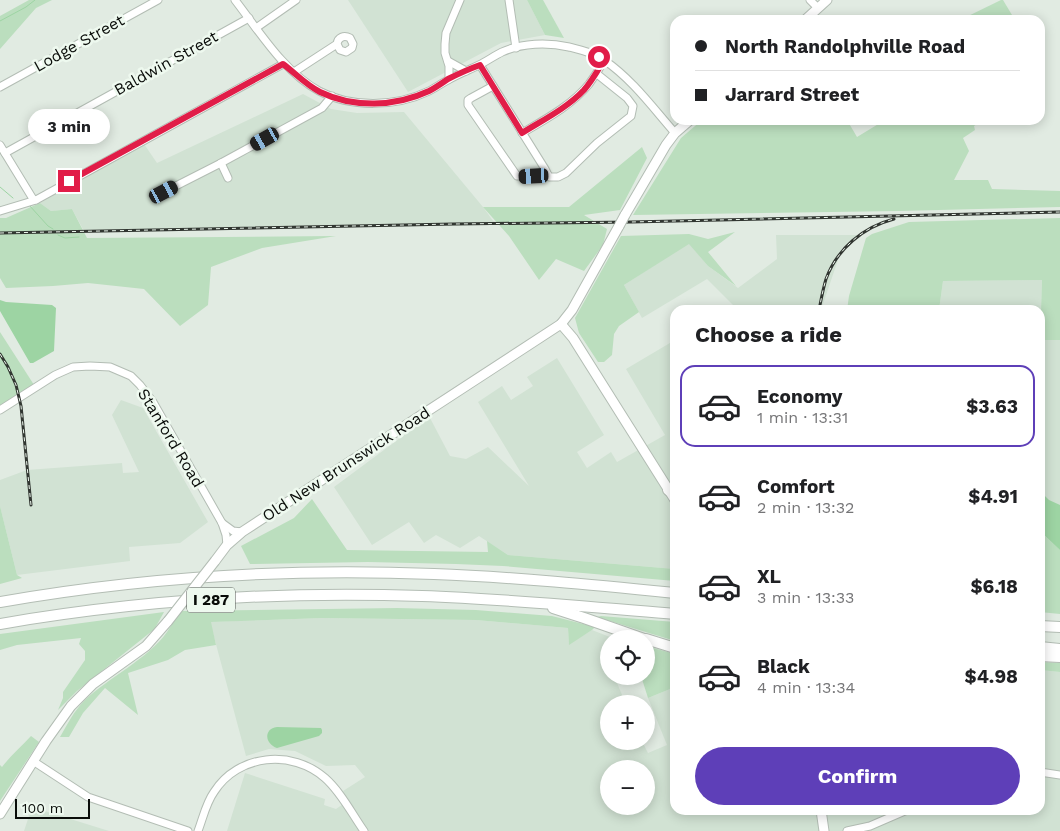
<!DOCTYPE html>
<html lang="en">
<head>
<meta charset="utf-8">
<style>
	body { margin:0; font-family:"Work Sans",sans-serif; background:#f2f2f2; color:#202124; height:100vh; display:flex; flex-direction:column; font-size:19px; white-space:nowrap }
	* { box-sizing:border-box; margin:0 }
	p { font-size:16px; color:#757577 }
	.icon { flex:none; width:28px; height:28px; fill:none; stroke:currentColor; stroke-width:2; stroke-linecap:round; stroke-linejoin:round }
	.map { position:relative; flex:1; overflow:hidden }
	.drawer { position:absolute; left:670px; top:305px; width:375px; height:510px; display:flex; flex-direction:column; background:#fff; border-radius:15px; box-shadow:0 2px 12px #0003 }
	.drawer>* { flex:none }
	.top-card { position:absolute; left:670px; top:15px; width:375px; height:110px; border-radius:15px; box-shadow:0 2px 12px #0003; display:grid; align-content:center; height:110px; padding:0 25px; background:#fff }
	.fabs { position:absolute; left:600px; top:630px; display:grid; gap:10px }
	.fabs a { display:grid; place-items:center; width:55px; height:55px; border-radius:50%; background:#fff; box-shadow:0 2px 12px #0003; font-size:25px }
	.scale { position:absolute; left:15px; bottom:12px; width:75px; box-sizing:border-box; padding-left:5px; border:2px solid #090c09; border-top:0; font-size:14px; line-height:18px; white-space:nowrap; color:#090c09; -webkit-text-stroke:4px #eef9ef; paint-order:stroke }
	.end { position:absolute; width:22px; height:22px; margin:-11px; border:6px solid #e11d48; background:#fff; box-shadow:0 0 0 2px #fff }
	.from { border-radius:50% }
	.bubble { position:absolute; height:35px; border-radius:18px; background:#fff; box-shadow:0 2px 12px #0003; font-size:16px; font-weight:700; line-height:35px; text-align:center }
	.car { position:absolute; width:15px; height:30px; margin:-15px -8px; border-radius:6px; box-shadow:0 0 4px 1px #0007; background:linear-gradient(#222 24%,#8ab4d8 0 40%,#222 0 76%,#8ab4d8 0 86%,#222 0) }
	.top-card b { display:flex; align-items:center; gap:18px; height:48px; font-size:19px }
	.top-card b+b { border-top:1px solid #e0e0e0 }
	.top-card i { width:12px; height:12px; background:#202124 }
	ul { padding:0; list-style:none }
	li { display:flex; align-items:center; gap:15px; height:82px; margin:0 10px 8px; padding:0 15px; border:2px solid transparent; border-radius:15px }
	li div { flex:1 }
	li b { display:block; font-size:19px }
	li em { font-style:normal; font-weight:700 }
	li.selected { border-color:#5e3fb8 }
	li>.icon { width:45px; height:45px; stroke-width:1.5 }
	h2 { padding:0 25px; font-size:22px; line-height:60px }
	.button { display:flex; gap:10px; margin-top:auto; padding:10px 25px }
	.button a { flex:1; height:58px; border-radius:30px; background:#5e3fb8; color:#fff; font-size:20px; font-weight:700; line-height:58px; text-align:center }
	.map>svg:first-child { display:block }
	.built { fill:#d1e2d3; fill-rule:evenodd }
	.green { fill:#bbdebe }
	.water { fill:#9dd4a3 }
	.lines { fill:none; stroke-linecap:round; stroke-linejoin:round }
	.stream { stroke:#9dd4a3; stroke-width:1 }
	.minor-casing { stroke:#b3bdb4; stroke-width:9 }
	.major-casing { stroke:#b3bdb4; stroke-width:11 }
	.highway-casing { stroke:#b3bdb4; stroke-width:12 }
	.minor { stroke:#fff; stroke-width:7 }
	.major { stroke:#fff; stroke-width:9 }
	.highway { stroke:#fff; stroke-width:10 }
	.rail-casing { stroke:#313631; stroke-width:3 }
	.rail { stroke:#eef9ef; stroke-width:1; stroke-dasharray:4; stroke-linecap:butt }
	.major-bridge-casing { stroke:#b3bdb4; stroke-width:11; stroke-linecap:butt }
	.major-bridge { stroke:#fff; stroke-width:9 }
	.route { stroke:#e11d48; stroke-width:6 }
	.labels { text-anchor:middle; dominant-baseline:central; stroke-width:5; stroke-linejoin:round; paint-order:stroke }
	.shield { fill:#eef9ef; stroke:#4e534e; stroke-width:1 }
	.shield-label { font-size:15px; font-weight:bold; fill:#090c09 }
	.street-label { font-size:16px; fill:#090c09; stroke:#eef9ef }
</style>
</head>
<body>
<div class="map">
<svg width="1060" height="831" viewBox="0 0 1060 831">
	<rect width="100%" height="100%" fill="#e1ebe2"/>
	<g class="built">
		<path d="M348 0H527L545 35 501 43 408 92Z"/>
		<path d="M303 94 331 109 357 113 404 112 483 207 496 225 84 231 72 209 51 211 40 203 142 141 157 163Z"/>
		<path d="M776 235H860L842 248 821 310H725L733 305 707 279 642 318 624 285 689 243 708 266 738 288 777 259Z"/>
		<path d="M1042 280 1040 339 1060 340V550L1040 531V310H939L943 281Z"/>
		<path d="M675 340V513L674 515 675 518V569L508 555 479 536 460 548 436 535 424 543 409 522 372 545 334 487 415 427 430 418 450 456 466 459 488 447 529 486 478 402 502 386 511 400 533 386 527 377 557 358 604 435 577 452 587 468 611 452 617 462 665 435 626 369Z"/>
		<path d="M121 400 143 408 208 522 180 543 129 547 130 561 17 575 0 506V480L27 470 122 463 123 473 139 472 112 415Z"/>
		<path d="M323 618 476 620 568 628 569 644 592 630 615 639H609V676H614L626 704H609V741H642L648 753 667 745 648 698 675 687V810H1040V670L1060 672V831H227L245 773 325 799 324 805 336 809 349 800 343 791 365 777 355 765 326 766 295 751 269 749 246 756 210 622ZM609 769H646V806H609Z"/>
		<path d="M32 807 109 831H24Z"/>
	</g>
	<g class="green">
		<path d="M29 0H52L36 8 0 49V16Z"/>
		<path d="M527 0H543L564 38 545 35Z"/>
		<path d="M1001 0H1003L1015 20H960Z"/>
		<path d="M702 120H847L857 137 885 120H983L974 126 975 130 963 138 969 151 954 180H988L992 189 1060 191V207L899 211 633 215 681 138Z"/>
		<path d="M642 147 647 158 620 210 584 215 607 229 603 245 584 271 556 259 539 280 509 236 483 207H569Z"/>
		<path d="M40 203 51 211 72 209 87 238 336 236 262 248 211 267 208 305 180 326 144 289 88 283 53 286 6 288 0 278V218H6Z"/>
		<path d="M1060 218V340H1040L1042 280 943 281 939 310H847L849 296 866 238 872 234 909 222Z"/>
		<path d="M735 232 708 252 736 286 708 266 689 244 624 285 639 312 619 326 614 334 612 355 604 362H598L579 333 575 318 621 236 689 234 708 239Z"/>
		<path d="M0 332 36 388 0 409Z"/>
		<path d="M312 499 347 550 488 552 487 541 508 555 675 569V581L503 566 456 564 368 562 250 564 241 546 294 518Z"/>
		<path d="M0 506 17 575 22 578 0 584Z"/>
		<path d="M1040 531 1060 550V614L1040 612Z"/>
		<path d="M397 608 476 610 552 616 595 627 592 630 569 645 568 628 476 620 323 618 211 622 216 645 185 650 168 660 128 673 138 715 105 688 83 713 69 737H60C67 725 74 711 84 701 109 677 148 659 167 632 172 625 175 618 179 611Z"/>
		<path d="M164 612 154 630 152 631 77 691 58 710 63 698V692L85 660V651L79 644 81 638 17 645 0 650V634Z"/>
		<path d="M601 616 675 622V641L597 617Z"/>
		<path d="M646 646 675 654V687L648 698 641 676H646Z"/>
		<path d="M1040 662 1060 663V672L1040 670Z"/>
		<path d="M31 736 39 742 0 801V765L2 767C11 755 22 746 31 736Z"/>
	</g>
	<g class="water">
		<path d="M0 300 6 302 52 305 56 308 54 351 33 363H30L0 311Z"/>
		<path d="M1040 491 1049 500 1060 505V550L1040 531Z"/>
		<path d="M277 727 321 728 322 730V733L319 736 277 748C265 744 263 729 277 727Z"/>
	</g>
	<g class="lines">
		<g class="stream">
			<path d="M0 21 26 7 35 0"/>
			<path d="M0 187 13 198"/>
			<path d="M29 205 48 226 53 229"/>
			<path d="M58 235 65 238 79 237"/>
		</g>
		<g class="minor-casing">
			<g id="minor">
				<path d="M235 0C259 31 284 72 319 91 351 108 396 107 429 91 435 88 442 83 448 80 458 74 469 70 479 65 487 61 494 56 502 52 522 43 547 42 569 47 581 50 594 53 604 60 632 79 653 108 675 133"/>
				<path d="M509 0 516 48"/>
				<path d="M810 0 818 8"/>
				<path d="M256 28 296 0"/>
				<path d="M448 61 466 71"/>
				<path d="M480 65 545 169 548 175"/>
				<path d="M294 72 337 44C338 37 344 35 350 38L353 44 352 48 346 52 340 50 337 44"/>
				<path d="M449 79V66L445 53V44L446 33 460 0"/>
				<path d="M493 86 471 98 468 100V105L517 176 548 175 549 177H558L566 173 597 143 631 116 633 106 627 98 597 74"/>
				<path d="M0 87 158 0"/>
				<path d="M522 133C546 119 572 105 589 84 595 76 600 68 604 60"/>
				<path d="M0 145 33 199 36 200"/>
				<path d="M5 153 249 18"/>
				<path d="M221 163 228 178"/>
				<path d="M164 192 221 163 322 108 332 96"/>
				<path d="M0 211 36 200 283 64"/>
				<path d="M0 410 55 375 73 367 90 366 110 367 131 376 140 385 153 402 222 523 226 535 227 545"/>
				<path d="M222 523 233 531 242 532"/>
				<path d="M33 761 88 797 188 831"/>
				<path d="M1040 772 1060 775"/>
				<path d="M198 831C203 818 206 803 214 792 238 754 292 749 325 778 341 792 352 814 364 831"/>
				<path d="M847 831 870 826 907 810"/>
			</g>
		</g>
		<g class="major-casing">
			<g id="major">
				<path d="M805 20 827 0"/>
				<path d="M625 215 666 145 675 133 690 120"/>
				<path d="M561 324 573 338 675 500"/>
				<path d="M215 561 227 545 242 532 561 324 572 310 619 226"/>
				<path d="M821 810 824 831"/>
				<path d="M0 814 46 741 71 706 93 684 146 646 168 621"/>
			</g>
		</g>
		<g class="highway-casing">
			<g id="highway">
				<path d="M668 490 675 495"/>
				<path d="M0 602C143 577 289 568 434 574 514 577 595 585 675 593"/>
				<path d="M553 608 584 618 644 639"/>
				<path d="M0 624C139 600 282 591 422 596 507 599 591 607 675 614"/>
				<path d="M1040 626 1060 627"/>
				<path d="M646 639 675 648"/>
				<path d="M1040 647 1060 649"/>
				<path d="M1040 656 1060 657"/>
			</g>
		</g>
		<use href="#minor" class="minor"/>
		<use href="#major" class="major"/>
		<use href="#highway" class="highway"/>
		<g class="rail-casing">
			<g id="rail">
				<path d="M0 233 454 224 631 222 1060 212"/>
				<path d="M819 310C821 300 823 289 826 279 837 249 863 227 894 219"/>
				<path d="M0 354 8 367 16 385 21 406 31 505"/>
			</g>
		</g>
		<use href="#rail" class="rail"/>
		<g class="major-bridge-casing">
			<g id="major-bridge">
				<path d="M619 226 625 215"/>
				<path d="M168 621 215 561"/>
			</g>
		</g>
		<use href="#major-bridge" class="major-bridge"/>
	</g>
	<g class="lines">
		<path class="route" d="M69 181 283 64C295 73 306 85 320 92 353 108 395 107 429 91 435 88 442 83 448 79 458 74 469 69 480 65L522 133C543 120 567 108 584 90 592 81 598 70 604 60L599 57"/>
	</g>
	<g class="labels">
		<rect class="shield" x="187" y="587.5" width="48" height="25" rx="4"/>
		<g class="shield-label">
			<text x="211" y="600">I 287</text>
		</g>
		<g class="street-label">
			<text transform="translate(79 43) rotate(-29)">Lodge Street</text>
			<text transform="translate(166 63) rotate(-29)">Baldwin Street</text>
			<text transform="translate(171 438) rotate(59)">Stanford Road</text>
			<text transform="translate(346 464) rotate(-33)">Old New Brunswick Road</text>
		</g>
	</g>
</svg>
<div class="fabs">
<a><svg class="icon" aria-label="locate" viewBox="0 0 24 24"><circle cx="12" cy="12" r="6"/><path d="M12 2v4M12 18v4M2 12h4M18 12h4"/></svg></a>
<a>+</a>
<a>−</a>
</div>
<div class="scale">100 m</div>
<i class="end from" style="left:599px;top:57px"></i>
<i class="end" style="left:69px;top:181px"></i>
<div class="bubble" style="left:28px;top:109px;width:82px">3 min</div>
<i class="car" style="left:265px;top:139px;rotate:241deg"></i>
<i class="car" style="left:534px;top:176px;rotate:267deg"></i>
<i class="car" style="left:164px;top:192px;rotate:62deg"></i>
<div class="top-card">
<b><i class="from"></i>North Randolphville Road</b>
<b><i></i>Jarrard Street</b>
</div>
<section class="drawer">
<h2>Choose a ride</h2>
<ul>
<li class="selected"><svg class="icon" aria-label="car" viewBox="0 0 24 24"><path d="M5 17H2v-5l4-1 3-4h7l3 4 3 1v5h-3M9 17h6M6 11h13"/><circle cx="7" cy="17" r="2"/><circle cx="17" cy="17" r="2"/></svg><div><b>Economy</b><p>1 min · 13:31</p></div><em>$3.63</em></li>
<li><svg class="icon" aria-label="car" viewBox="0 0 24 24"><path d="M5 17H2v-5l4-1 3-4h7l3 4 3 1v5h-3M9 17h6M6 11h13"/><circle cx="7" cy="17" r="2"/><circle cx="17" cy="17" r="2"/></svg><div><b>Comfort</b><p>2 min · 13:32</p></div><em>$4.91</em></li>
<li><svg class="icon" aria-label="car" viewBox="0 0 24 24"><path d="M5 17H2v-5l4-1 3-4h7l3 4 3 1v5h-3M9 17h6M6 11h13"/><circle cx="7" cy="17" r="2"/><circle cx="17" cy="17" r="2"/></svg><div><b>XL</b><p>3 min · 13:33</p></div><em>$6.18</em></li>
<li><svg class="icon" aria-label="car" viewBox="0 0 24 24"><path d="M5 17H2v-5l4-1 3-4h7l3 4 3 1v5h-3M9 17h6M6 11h13"/><circle cx="7" cy="17" r="2"/><circle cx="17" cy="17" r="2"/></svg><div><b>Black</b><p>4 min · 13:34</p></div><em>$4.98</em></li>
</ul>
<div class="button"><a>Confirm</a></div>
</section>
</div>
</body>
</html>
